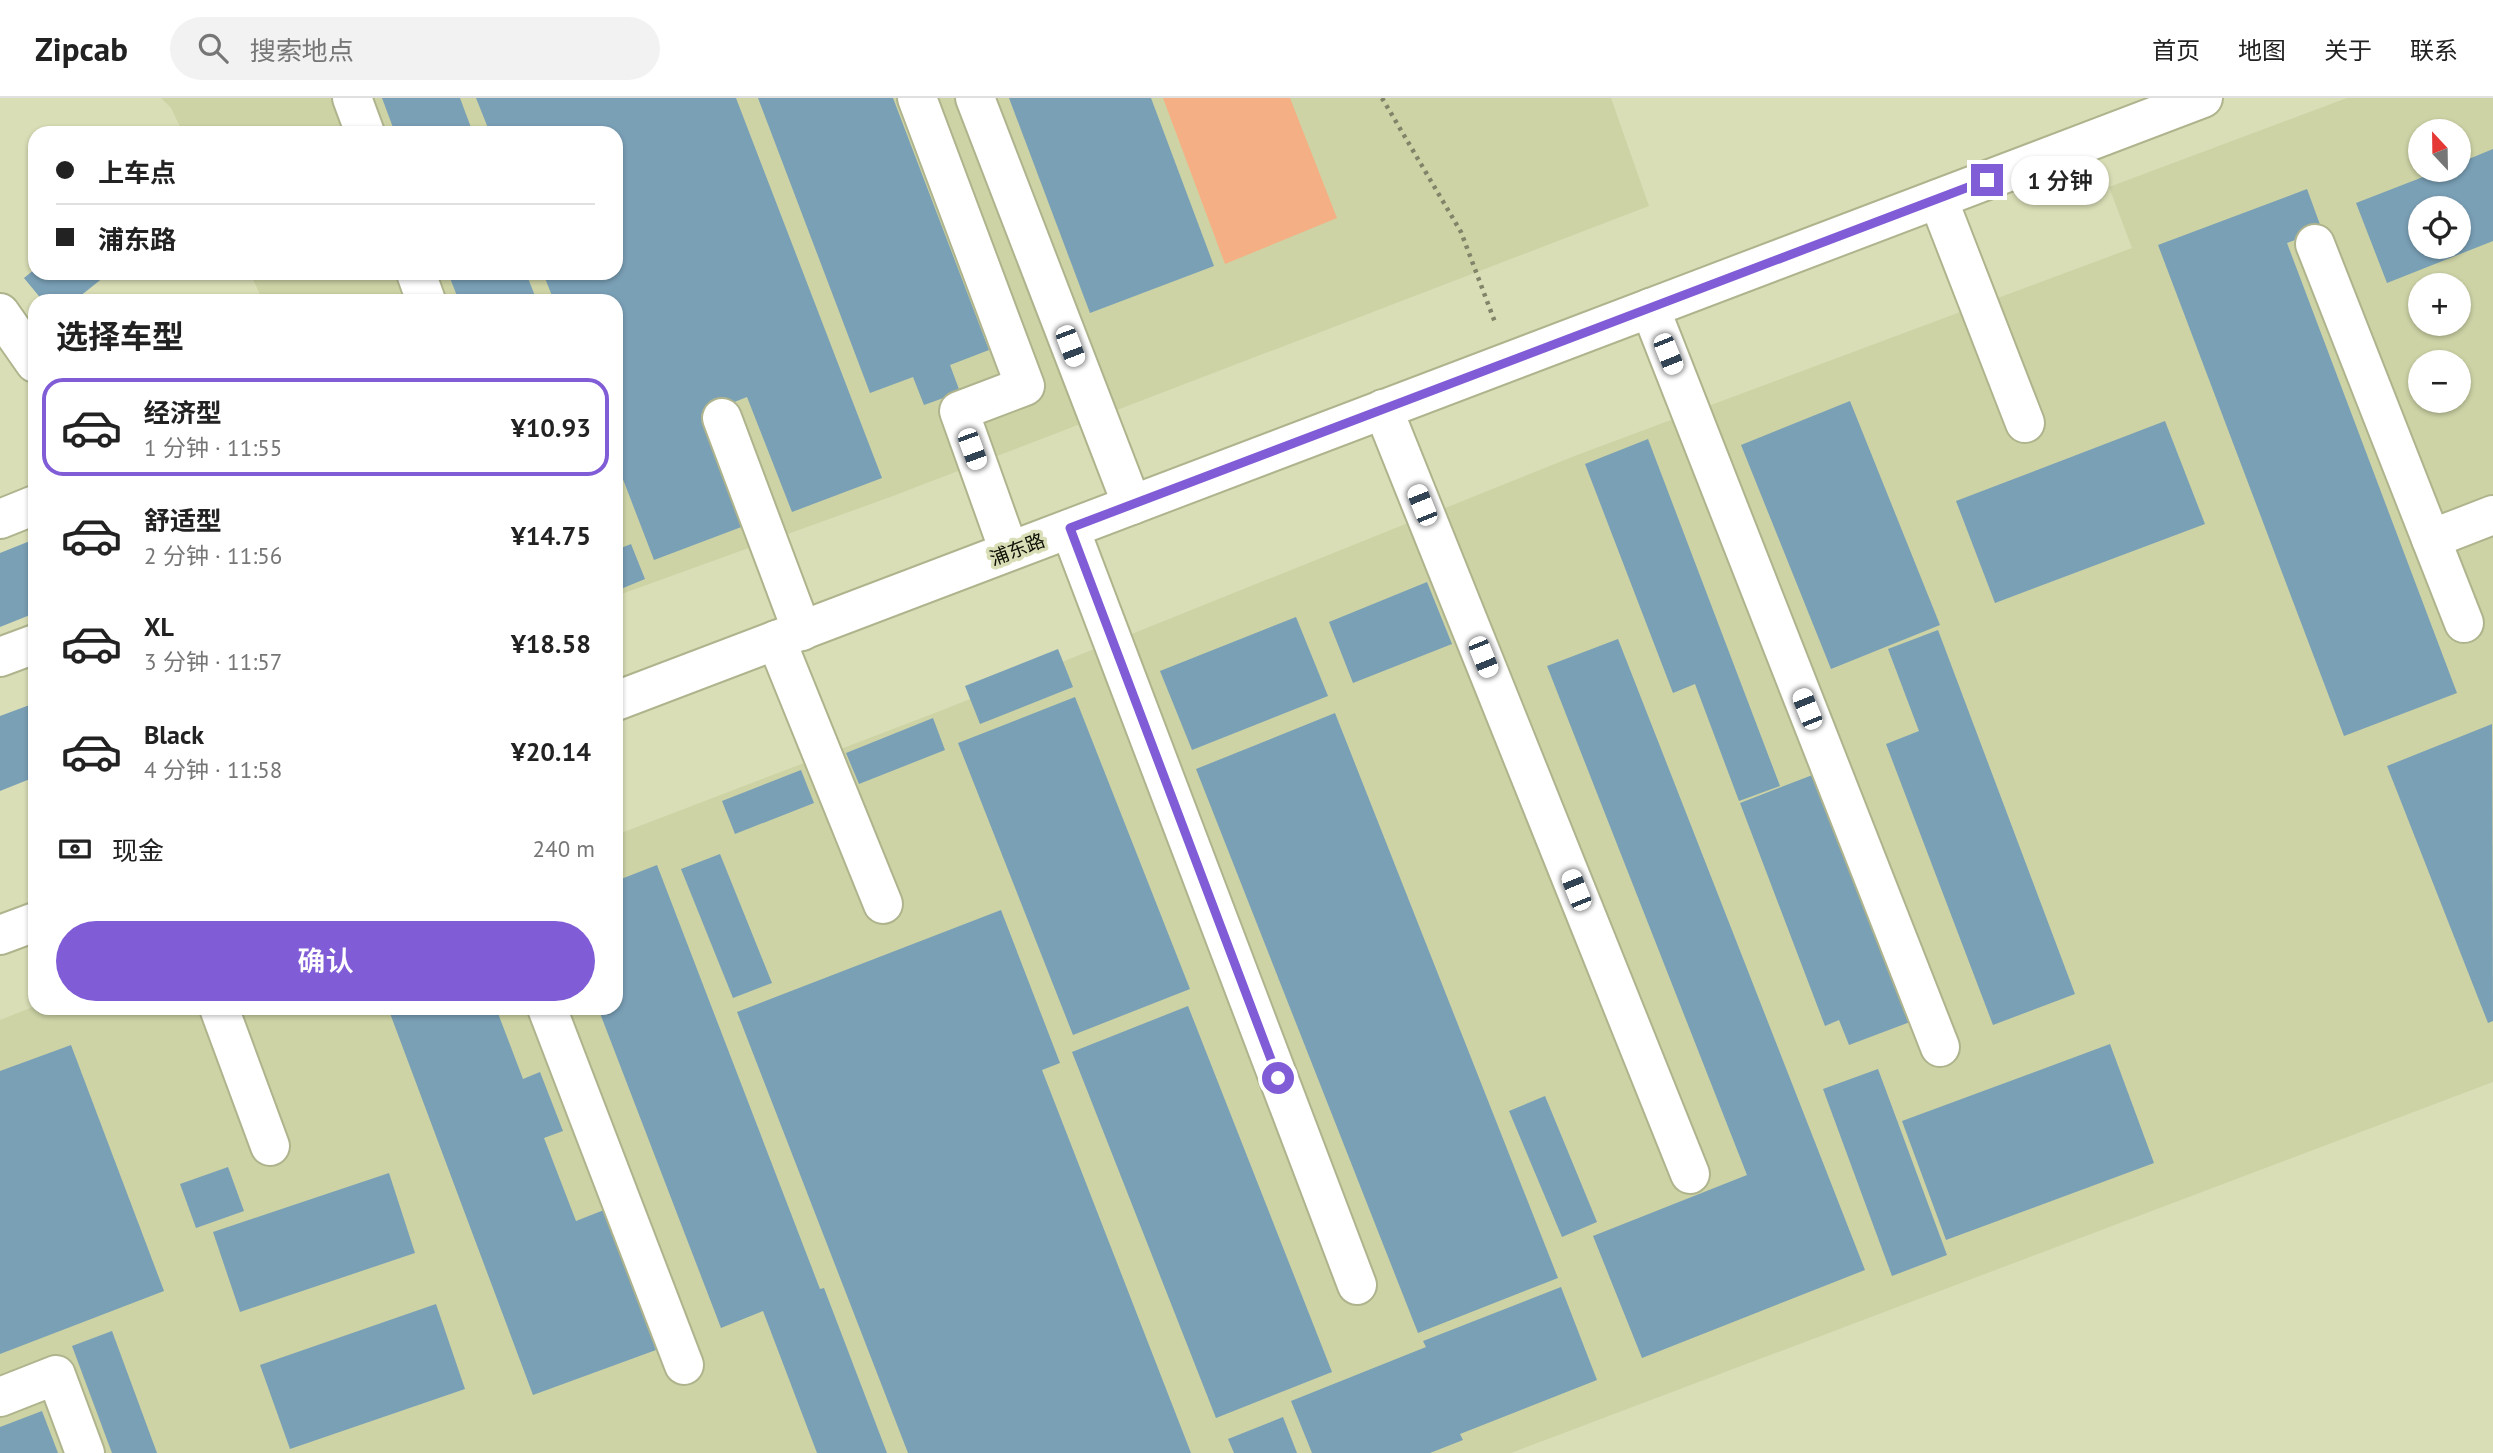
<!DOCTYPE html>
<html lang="zh">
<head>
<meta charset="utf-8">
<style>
	body { margin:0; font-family:"PT Sans","Noto Sans SC",sans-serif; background:#f2f2f2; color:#222; height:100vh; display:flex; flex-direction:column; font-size:26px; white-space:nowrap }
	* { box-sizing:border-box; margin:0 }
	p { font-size:23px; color:#767676 }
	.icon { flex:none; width:38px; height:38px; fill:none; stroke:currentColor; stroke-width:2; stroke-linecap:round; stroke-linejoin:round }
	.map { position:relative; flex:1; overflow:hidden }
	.drawer { position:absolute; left:28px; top:196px; width:595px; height:721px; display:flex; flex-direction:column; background:#fff; border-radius:21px; box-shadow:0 2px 5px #0004 }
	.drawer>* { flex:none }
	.guide { position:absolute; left:28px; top:28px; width:595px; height:154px; border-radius:21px; box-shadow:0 2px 5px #0004; display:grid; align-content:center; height:154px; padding:0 28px; background:#fff }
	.needle { width:46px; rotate:338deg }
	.buttons { position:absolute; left:2408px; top:21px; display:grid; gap:14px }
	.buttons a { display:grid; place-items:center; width:63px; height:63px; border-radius:50%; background:#fff; box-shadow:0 2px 5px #0004; font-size:35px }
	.end { position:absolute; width:32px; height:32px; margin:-16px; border:9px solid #805cd6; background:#fff; box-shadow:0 0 0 4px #fff }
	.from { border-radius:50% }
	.bubble { position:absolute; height:49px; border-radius:24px; background:#fff; box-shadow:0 2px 5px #0004; font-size:23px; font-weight:600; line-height:49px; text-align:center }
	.car { position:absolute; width:21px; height:42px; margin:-21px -10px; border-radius:9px; box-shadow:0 0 5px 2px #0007; background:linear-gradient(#fff 24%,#345 0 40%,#fff 0 76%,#345 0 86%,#fff 0) }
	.guide b { display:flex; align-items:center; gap:24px; height:66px; font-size:26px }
	.guide b+b { border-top:2px solid #e0e0e0 }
	.guide i { width:18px; height:18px; background:#222 }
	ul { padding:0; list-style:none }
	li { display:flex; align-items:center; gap:21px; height:98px; margin:0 14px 10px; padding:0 14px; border:4px solid transparent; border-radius:21px }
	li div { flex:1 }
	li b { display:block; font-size:26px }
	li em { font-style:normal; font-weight:600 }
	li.active { border-color:#805cd6 }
	li>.icon { width:63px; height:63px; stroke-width:1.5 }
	h2 { padding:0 28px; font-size:32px; line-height:84px }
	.pay { display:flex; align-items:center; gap:18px; height:77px; padding:0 28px; font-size:26px }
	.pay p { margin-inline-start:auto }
	.button { display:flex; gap:14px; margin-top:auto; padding:14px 28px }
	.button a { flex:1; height:80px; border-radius:42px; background:#805cd6; color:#fff; font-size:28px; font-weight:600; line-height:80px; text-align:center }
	header { display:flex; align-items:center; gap:42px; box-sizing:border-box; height:98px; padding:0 35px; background:#fff; border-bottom:2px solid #e0e0e0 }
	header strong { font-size:33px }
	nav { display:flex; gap:38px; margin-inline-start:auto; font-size:24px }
	.search { width:490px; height:63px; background:#f2f2f2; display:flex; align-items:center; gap:18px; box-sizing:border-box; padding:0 24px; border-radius:38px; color:#767676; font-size:26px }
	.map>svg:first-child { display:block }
	.built { fill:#cdd3a5; fill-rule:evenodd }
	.green { fill:#f4b084 }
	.building { fill:#7aa0b6; fill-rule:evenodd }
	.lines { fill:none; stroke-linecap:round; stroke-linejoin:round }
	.minor-casing { stroke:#afb48d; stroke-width:42 }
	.path { stroke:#808468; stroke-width:4.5; stroke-dasharray:3.5 5; stroke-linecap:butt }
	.minor { stroke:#fff; stroke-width:38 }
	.route { stroke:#805cd6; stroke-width:9 }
	.labels { text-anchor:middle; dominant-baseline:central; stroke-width:7; stroke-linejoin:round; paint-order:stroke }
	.street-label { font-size:19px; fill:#0d0f03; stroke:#d9deb6 }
</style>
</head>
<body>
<header>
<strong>Zipcab</strong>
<div class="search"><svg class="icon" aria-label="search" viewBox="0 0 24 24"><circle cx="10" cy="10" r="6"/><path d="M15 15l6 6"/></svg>搜索地点</div>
<nav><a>首页</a><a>地图</a><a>关于</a><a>联系</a></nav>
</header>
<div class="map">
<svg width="2493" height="1355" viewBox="0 0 2493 1355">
	<rect width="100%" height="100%" fill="#d9deb6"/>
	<g class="built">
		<path d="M161 0H1611L1649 108 893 398 616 498V203H263L250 175H616V35H183L171 10Z"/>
		<path d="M2347 0H2493V984L1511 1355H0V922L35 908 616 910V737L940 613 1577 357 2132 150 2109 89ZM2420 33H2459V72H2420ZM2420 110H2459V149H2420ZM2420 187H2459V226H2420ZM2420 264H2459V303H2420Z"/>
	</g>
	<path class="green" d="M1163 0H1290L1337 120 1225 166Z"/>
	<g class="building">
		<path d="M382 0H460L473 35H395Z"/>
		<path d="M476 0H736L882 380 792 414 747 299 701 317 744 428 654 462 616 363V203H554L543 175H616V35H490Z"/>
		<path d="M758 0H893L989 252 950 267 960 294 924 307 913 279 870 295Z"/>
		<path d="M1009 0H1151L1214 168 1090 215Z"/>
		<path d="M2493 51V143L2387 185 2356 105 2441 72H2459V65ZM2420 110H2459V149H2420Z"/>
		<path d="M2307 91 2322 132 2287 145 2457 595 2344 638 2158 147Z"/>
		<path d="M35 171V175H109L74 203H43L24 180Z"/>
		<path d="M448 175H526L537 203H459Z"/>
		<path d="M1850 303 1940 527 1831 571 1741 347Z"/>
		<path d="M2165 323 2205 426 1995 505 1956 403Z"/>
		<path d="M1648 341 1780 688 1739 703 1695 586 1673 595 1585 366Z"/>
		<path d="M35 441V515L0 529V455Z"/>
		<path d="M631 446 645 481 616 493V452Z"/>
		<path d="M1427 484 1452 546 1353 585 1329 524Z"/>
		<path d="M1296 519 1328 598 1192 652 1160 573Z"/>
		<path d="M1938 532 2075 896 1993 927 1886 646 1919 633 1888 551Z"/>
		<path d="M1618 541 1865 1172 1642 1260 1593 1138 1747 1077 1547 568Z"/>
		<path d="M1058 551 1073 589 980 626 965 588Z"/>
		<path d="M1075 599 1190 891 1073 937 958 645Z"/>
		<path d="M35 605V679L0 693V618Z"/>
		<path d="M1335 615 1558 1180 1418 1235 1196 671Z"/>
		<path d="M933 620 945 652 859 686 846 655Z"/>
		<path d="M2492 626 2493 923 2488 925 2387 668Z"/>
		<path d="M801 672 814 705 735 736 722 703Z"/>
		<path d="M1815 676 1910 924 1849 947 1839 922 1825 928 1740 705Z"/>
		<path d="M720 756 772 885 733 900 681 771Z"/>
		<path d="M657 767 820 1191 824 1190 887 1355H817L763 1213 721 1230 598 910H616V783Z"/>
		<path d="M1001 812 1060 965 1042 972 1191 1355H908L737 914Z"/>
		<path d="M1188 908 1332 1274 1216 1320 1072 954Z"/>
		<path d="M388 910H496L523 981 540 974 563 1033 544 1040 576 1123 604 1112 656 1252 533 1297Z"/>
		<path d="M2110 946 2154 1065 1946 1142 1902 1023Z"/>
		<path d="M71 947 164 1193 0 1256V973Z"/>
		<path d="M1878 971 1947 1157 1892 1178 1823 991Z"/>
		<path d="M1545 998 1597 1124 1562 1139 1509 1013Z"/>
		<path d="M228 1069 244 1113 196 1130 180 1086Z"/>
		<path d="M389 1075 415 1155 240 1214 213 1134Z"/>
		<path d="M1561 1189 1597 1282 1460 1336 1463 1342 1430 1355H1312L1291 1303 1426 1249 1423 1243Z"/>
		<path d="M436 1206 465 1291 290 1351 260 1267Z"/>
		<path d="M112 1233 157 1355H112L72 1248Z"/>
		<path d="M42 1313 58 1355H0V1329Z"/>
		<path d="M1283 1319 1297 1355H1234L1228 1341Z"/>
	</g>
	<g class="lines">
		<g class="minor-casing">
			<g id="minor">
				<path d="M352 0 365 35"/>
				<path d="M917 0 1025 288 959 313 1009 453"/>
				<path d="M975 0 1132 407"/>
				<path d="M1938 101 2025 325"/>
				<path d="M2315 146 2464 525"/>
				<path d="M416 175 426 203"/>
				<path d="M1650 210 1940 949"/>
				<path d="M0 215 35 265"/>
				<path d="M1383 311 1690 1076"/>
				<path d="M722 320 802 533"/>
				<path d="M0 421 35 407"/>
				<path d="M1070 431 1357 1187"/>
				<path d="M2431 441 2493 417"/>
				<path d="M776 542 883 806"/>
				<path d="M0 559 35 546"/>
				<path d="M616 603 2203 0"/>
				<path d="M0 837 35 824"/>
				<path d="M219 910 270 1048"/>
				<path d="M547 910 684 1267"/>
				<path d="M0 1299 56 1277 85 1355"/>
			</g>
		</g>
		<path class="path" d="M1382 0 1461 134 1496 227"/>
		<use href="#minor" class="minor"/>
	</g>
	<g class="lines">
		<path class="route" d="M1278 980 1070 430 1987 82"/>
	</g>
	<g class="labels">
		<g class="street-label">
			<text transform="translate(1017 451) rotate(-21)">浦东路</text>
		</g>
	</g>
</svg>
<div class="buttons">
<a><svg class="needle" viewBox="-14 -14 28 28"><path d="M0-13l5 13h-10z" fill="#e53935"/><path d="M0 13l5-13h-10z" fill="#767676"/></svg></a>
<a><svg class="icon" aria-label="locate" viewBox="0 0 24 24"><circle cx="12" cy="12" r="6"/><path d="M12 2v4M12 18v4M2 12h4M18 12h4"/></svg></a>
<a>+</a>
<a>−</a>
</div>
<i class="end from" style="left:1278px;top:980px"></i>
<i class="end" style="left:1987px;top:82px"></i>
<div class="bubble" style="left:2011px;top:58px;width:98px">1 分钟</div>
<i class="car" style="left:1070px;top:248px;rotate:159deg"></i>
<i class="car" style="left:1668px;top:256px;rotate:158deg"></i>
<i class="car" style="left:972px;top:351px;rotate:160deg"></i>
<i class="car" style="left:1422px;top:407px;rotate:338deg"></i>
<i class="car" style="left:1483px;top:559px;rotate:158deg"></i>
<i class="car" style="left:1807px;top:611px;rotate:338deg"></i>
<i class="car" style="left:1576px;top:792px;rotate:338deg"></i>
<div class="guide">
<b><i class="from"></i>上车点</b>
<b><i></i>浦东路</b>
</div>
<section class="drawer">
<h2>选择车型</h2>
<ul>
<li class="active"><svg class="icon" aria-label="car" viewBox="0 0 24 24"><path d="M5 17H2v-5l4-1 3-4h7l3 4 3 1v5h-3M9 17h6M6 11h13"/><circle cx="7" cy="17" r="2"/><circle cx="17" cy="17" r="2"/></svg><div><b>经济型</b><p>1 分钟 · 11:55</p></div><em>¥10.93</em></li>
<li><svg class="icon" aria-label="car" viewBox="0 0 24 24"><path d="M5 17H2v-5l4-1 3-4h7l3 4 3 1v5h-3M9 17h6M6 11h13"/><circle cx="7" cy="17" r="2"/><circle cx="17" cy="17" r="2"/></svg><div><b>舒适型</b><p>2 分钟 · 11:56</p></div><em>¥14.75</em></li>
<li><svg class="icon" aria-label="car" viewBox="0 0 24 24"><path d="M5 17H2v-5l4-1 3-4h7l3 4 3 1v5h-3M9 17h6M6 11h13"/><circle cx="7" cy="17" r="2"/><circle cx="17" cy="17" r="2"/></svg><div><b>XL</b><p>3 分钟 · 11:57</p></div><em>¥18.58</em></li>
<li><svg class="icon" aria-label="car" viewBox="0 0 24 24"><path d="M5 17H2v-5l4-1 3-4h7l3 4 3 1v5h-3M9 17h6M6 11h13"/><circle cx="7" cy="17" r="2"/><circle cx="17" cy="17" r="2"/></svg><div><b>Black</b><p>4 分钟 · 11:58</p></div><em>¥20.14</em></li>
</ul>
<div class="pay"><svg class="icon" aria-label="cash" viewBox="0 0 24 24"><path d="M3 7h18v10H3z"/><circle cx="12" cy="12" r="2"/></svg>现金<p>240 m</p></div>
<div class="button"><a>确认</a></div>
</section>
</div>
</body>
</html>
